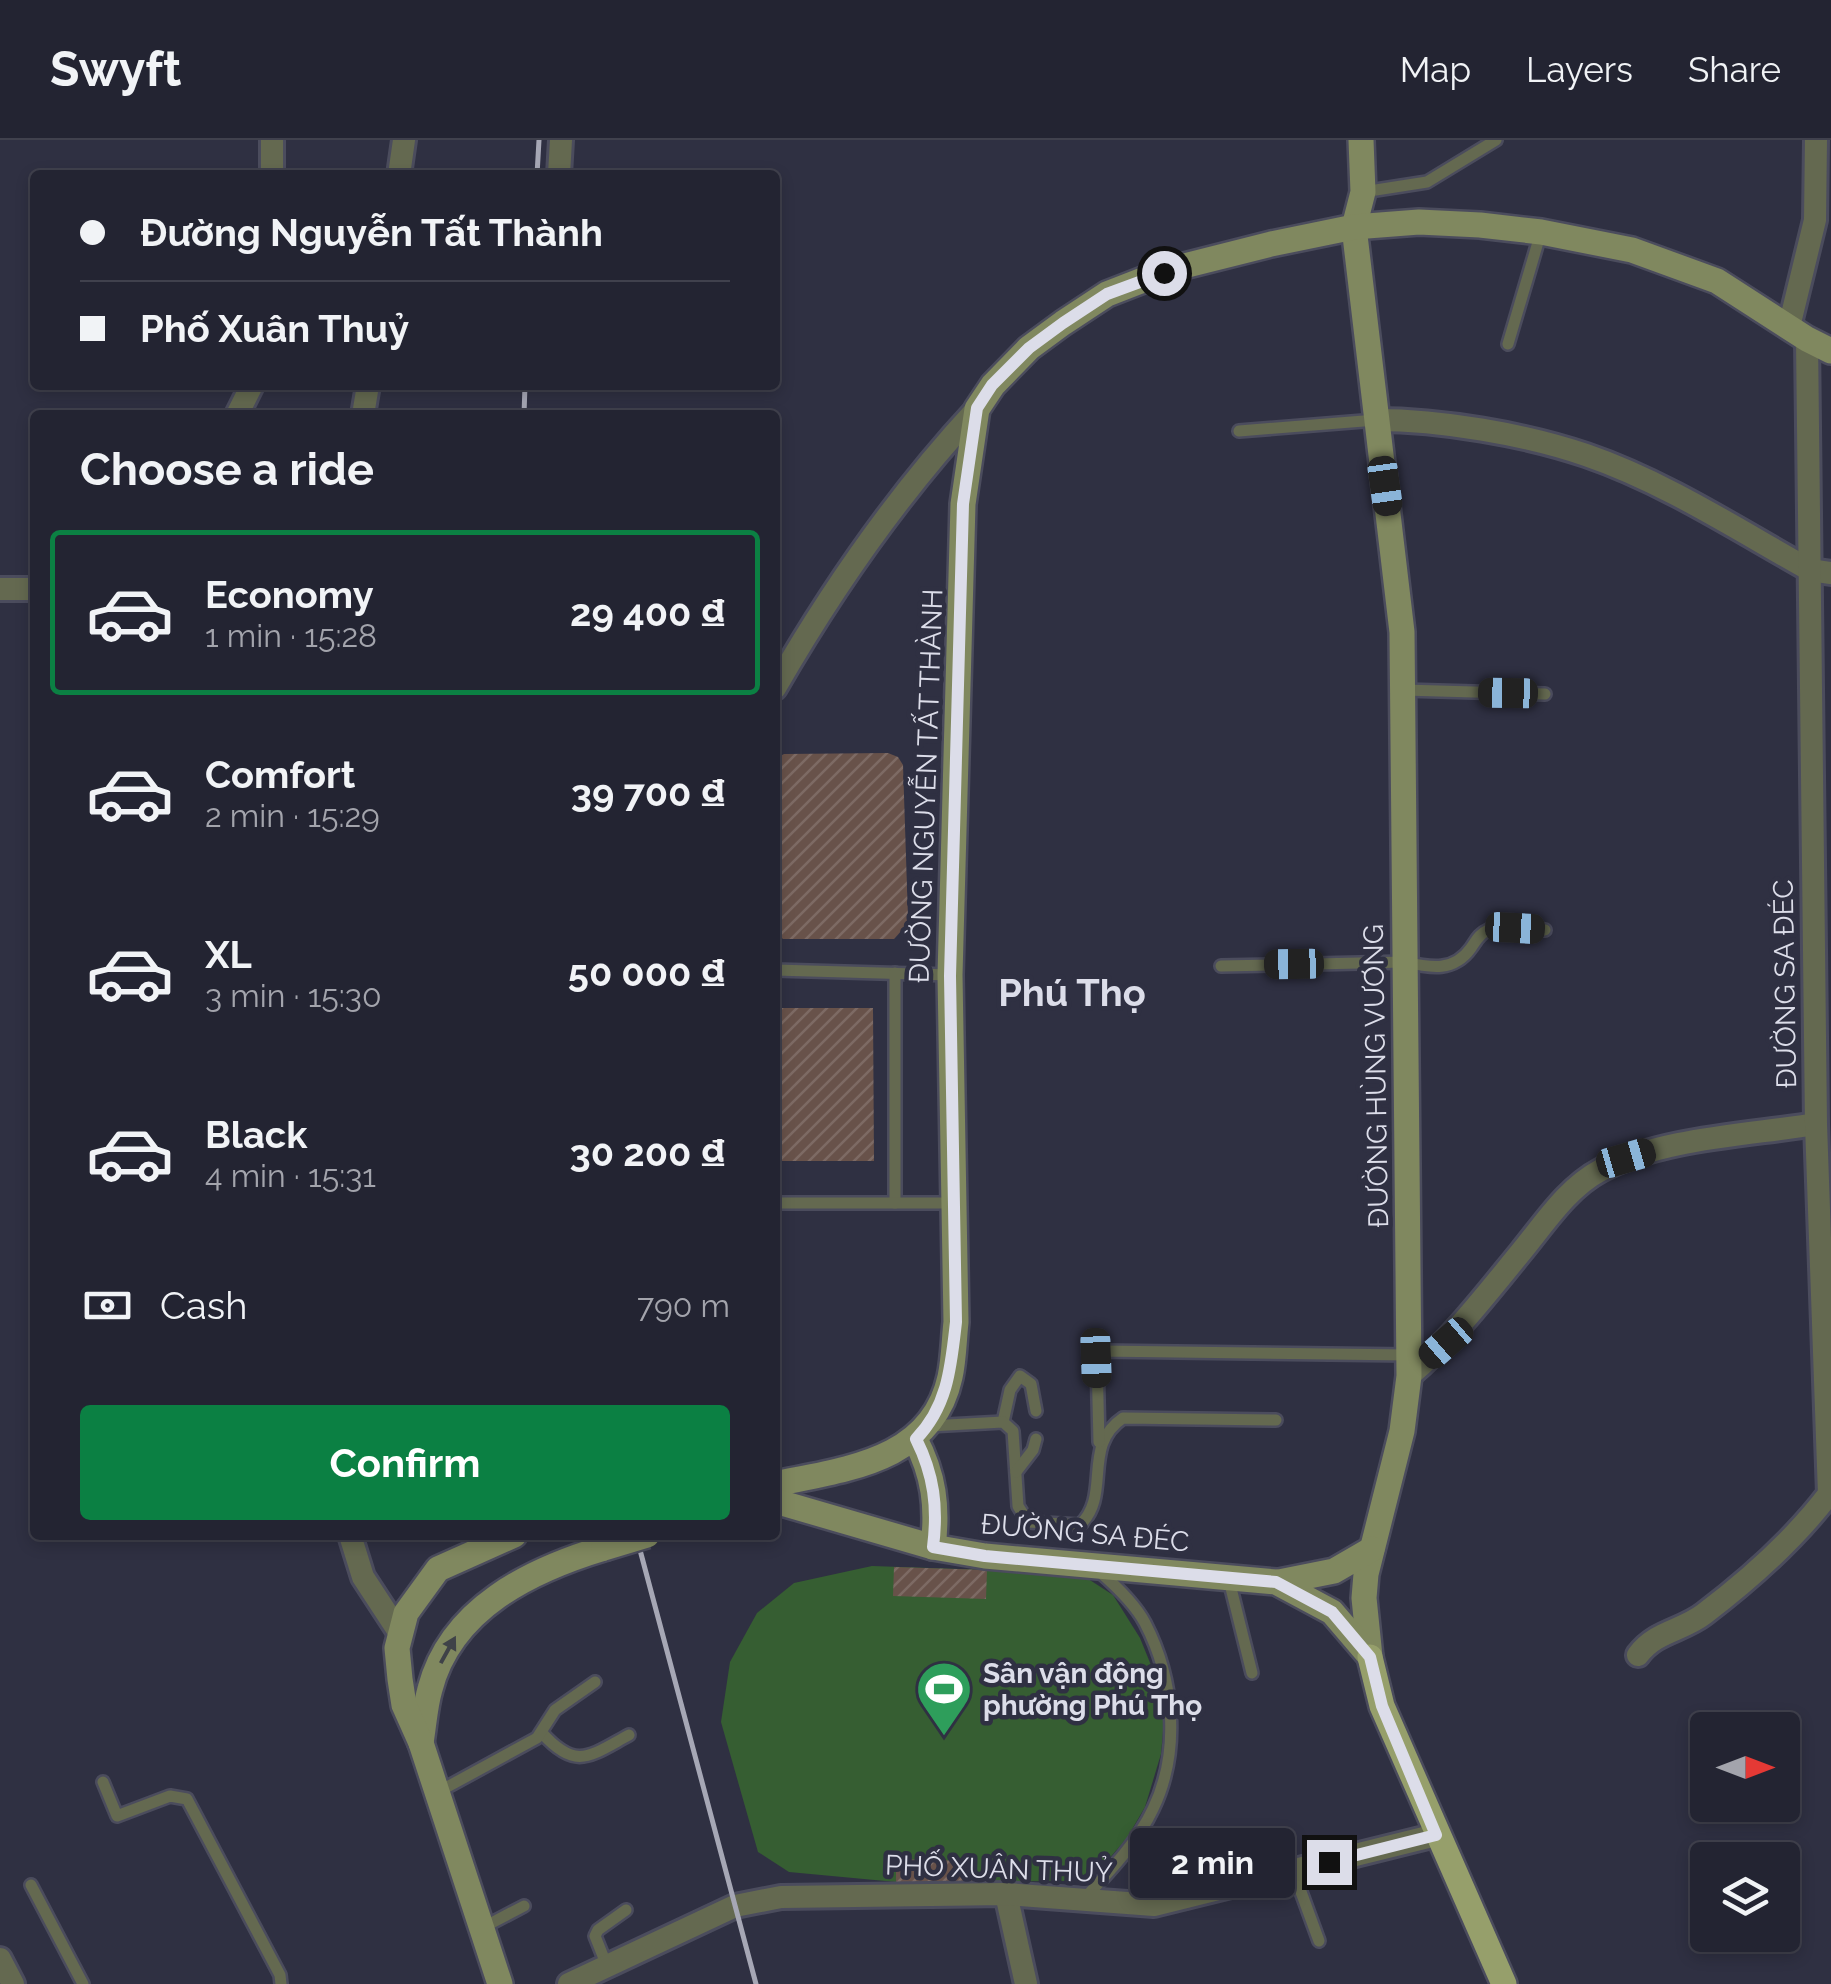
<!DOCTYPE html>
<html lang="en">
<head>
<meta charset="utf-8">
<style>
	body { margin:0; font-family:Raleway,sans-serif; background:#2b2c3a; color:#f1f3f6; height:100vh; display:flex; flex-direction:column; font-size:38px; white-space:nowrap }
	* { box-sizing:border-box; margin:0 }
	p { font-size:32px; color:#a3a4ac }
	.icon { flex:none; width:55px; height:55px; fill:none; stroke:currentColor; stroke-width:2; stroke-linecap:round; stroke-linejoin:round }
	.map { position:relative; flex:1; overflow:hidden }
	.panel { position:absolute; left:30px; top:270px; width:750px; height:1130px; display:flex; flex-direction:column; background:#232432; border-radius:10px; box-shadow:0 5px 15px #0003,0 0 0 2px #40414d }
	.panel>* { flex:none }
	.guide { position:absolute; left:30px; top:30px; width:750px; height:220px; border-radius:10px; box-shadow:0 5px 15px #0003,0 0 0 2px #40414d; display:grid; align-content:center; height:220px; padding:0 50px; background:#232432 }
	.needle { width:65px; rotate:90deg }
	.fabs { position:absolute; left:1690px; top:1572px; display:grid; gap:20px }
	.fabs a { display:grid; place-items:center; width:110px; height:110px; border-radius:10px; background:#232432; box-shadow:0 5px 15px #0003,0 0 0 2px #40414d; font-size:50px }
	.end { position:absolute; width:45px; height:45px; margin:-22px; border:12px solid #dcdde9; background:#111; box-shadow:0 0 0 5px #111 }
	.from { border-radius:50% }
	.bubble { position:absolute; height:70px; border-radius:10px; background:#232432; box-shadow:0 5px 15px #0003,0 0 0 2px #40414d; font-size:32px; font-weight:700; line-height:70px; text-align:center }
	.car { position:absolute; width:30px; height:60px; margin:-30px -15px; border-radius:12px; box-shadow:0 0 8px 2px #0007; background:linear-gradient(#222 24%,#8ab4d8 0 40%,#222 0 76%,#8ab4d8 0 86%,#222 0) }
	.guide b { display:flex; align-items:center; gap:35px; height:95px; font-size:38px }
	.guide b+b { border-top:2px solid #40414d }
	.guide i { width:25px; height:25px; background:#f1f3f6 }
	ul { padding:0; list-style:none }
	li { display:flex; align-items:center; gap:30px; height:165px; margin:0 20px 15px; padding:0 30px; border:5px solid transparent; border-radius:10px }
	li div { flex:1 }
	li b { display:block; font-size:38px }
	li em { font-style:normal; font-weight:700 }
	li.active { border-color:#0b8043 }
	li>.icon { width:90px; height:90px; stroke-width:1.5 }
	h2 { padding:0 50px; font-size:45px; line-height:120px }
	.pay { display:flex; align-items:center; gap:25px; height:110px; padding:0 50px; font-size:38px }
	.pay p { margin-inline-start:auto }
	.cta { display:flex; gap:20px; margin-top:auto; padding:20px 50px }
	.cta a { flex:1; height:115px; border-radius:10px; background:#0b8043; color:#fff; font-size:40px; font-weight:700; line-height:115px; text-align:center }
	header { display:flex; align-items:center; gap:60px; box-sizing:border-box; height:140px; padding:0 50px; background:#232432; border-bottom:2px solid #40414d }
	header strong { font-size:48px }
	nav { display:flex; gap:55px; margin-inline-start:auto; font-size:35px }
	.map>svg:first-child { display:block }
	.park { fill:#365e32 }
	.building { fill:url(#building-hatch) }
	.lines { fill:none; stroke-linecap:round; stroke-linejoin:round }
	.service-casing { stroke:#4b4c5d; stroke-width:16 }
	.minor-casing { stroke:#4b4c5d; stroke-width:28 }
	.secondary-casing { stroke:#4b4c5d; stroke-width:30 }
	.primary-casing { stroke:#4b4c5d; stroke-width:30 }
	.service { stroke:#646950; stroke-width:11 }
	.minor { stroke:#646950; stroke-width:22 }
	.secondary { stroke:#80885f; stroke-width:25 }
	.primary { stroke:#969f6b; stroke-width:25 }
	.rail { stroke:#a6a7b5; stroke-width:5 }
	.secondary-bridge-casing { stroke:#4b4c5d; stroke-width:30; stroke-linecap:butt }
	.secondary-bridge { stroke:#80885f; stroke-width:25 }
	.oneway { fill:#3f4248 }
	.route { stroke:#dcdde9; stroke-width:12 }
	.labels { text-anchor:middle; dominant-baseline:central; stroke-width:9; stroke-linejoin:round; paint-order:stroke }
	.street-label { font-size:28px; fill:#dcdde9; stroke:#2f3042 }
	.poi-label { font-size:28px; font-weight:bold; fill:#dcdde9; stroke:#2f3042; text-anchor:start }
	.district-label { font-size:38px; font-weight:bold; fill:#dcdde9; stroke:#2f3042 }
</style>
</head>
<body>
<header>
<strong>Swyft</strong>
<nav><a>Map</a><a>Layers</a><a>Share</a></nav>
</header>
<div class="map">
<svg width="1831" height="1844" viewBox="0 0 1831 1844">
	<defs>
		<pattern id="building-hatch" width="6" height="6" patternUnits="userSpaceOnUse" patternTransform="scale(2.5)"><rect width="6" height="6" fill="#68524a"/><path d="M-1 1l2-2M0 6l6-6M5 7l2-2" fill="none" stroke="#7d6a64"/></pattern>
	</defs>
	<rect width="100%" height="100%" fill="#2f3042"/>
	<path class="park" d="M872 1426 1079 1433 1113 1455 1140 1498 1157 1540 1164 1580 1161 1614 1145 1667 1127 1698 1107 1721 1073 1741 896 1742 789 1732 758 1712 721 1582 730 1522 757 1473 794 1443Z"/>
	<g class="building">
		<path d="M888 613 898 617 903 625 908 778 903 789 894 799H783L775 792V619L784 614Z"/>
		<path d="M775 868H873L874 1021H775Z"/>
		<path d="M894 1427 987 1430 986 1459 893 1456Z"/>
		<path d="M896 1719 976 1721V1744L896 1742Z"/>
	</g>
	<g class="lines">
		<g class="service-casing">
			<g id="service">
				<path d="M1363 52 1427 42 1496 0"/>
				<path d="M1508 204 1541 92"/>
				<path d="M1239 291 1376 280"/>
				<path d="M1404 550 1545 554"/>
				<path d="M1221 826 1405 822C1431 828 1454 832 1471 808 1476 801 1479 794 1488 790 1504 784 1528 789 1545 790"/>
				<path d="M775 830 950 835"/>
				<path d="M895 833V1063"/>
				<path d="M775 1063H954"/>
				<path d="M1003 1282 1010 1250 1020 1236 1031 1244 1036 1271"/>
				<path d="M929 1286 1003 1282 1013 1291 1018 1366 1028 1382 1080 1385C1112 1355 1081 1306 1123 1278L1276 1280"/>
				<path d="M1099 1302 1097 1219 1100 1211 1408 1215"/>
				<path d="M1016 1332 1033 1310 1036 1299"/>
				<path d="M1228 1436 1252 1533"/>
				<path d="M542 1593C576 1631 590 1616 629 1595"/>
				<path d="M103 1642 117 1676 170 1656 187 1659 280 1835 281 1844"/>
				<path d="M438 1652 537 1598 555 1570 595 1542"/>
				<path d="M1293 1730 1319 1801"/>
				<path d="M31 1745 83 1844"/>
				<path d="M1083 1760C1109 1732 1137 1703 1153 1669 1181 1611 1174 1539 1145 1483 1135 1464 1116 1446 1100 1432"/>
				<path d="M482 1788 524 1766"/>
				<path d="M607 1826 595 1796 598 1790 626 1770"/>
			</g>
		</g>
		<g class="minor-casing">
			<g id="minor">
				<path d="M272 35V0"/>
				<path d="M399 35 404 0"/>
				<path d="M559 35 561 0"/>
				<path d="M1789 187 1815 80 1816 0"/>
				<path d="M237 275 252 245"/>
				<path d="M363 275 368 245"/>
				<path d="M1376 280C1441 280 1524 294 1586 315 1665 342 1738 390 1810 430L1831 433"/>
				<path d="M0 449H35"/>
				<path d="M775 548C832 449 899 353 977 269"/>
				<path d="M1409 1236C1452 1199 1485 1156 1521 1112 1545 1083 1567 1048 1601 1030 1661 998 1748 995 1816 984"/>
				<path d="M350 1395 363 1437 399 1492"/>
				<path d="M1638 1515C1656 1491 1682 1491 1704 1474 1750 1439 1794 1400 1829 1354L1816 984 1807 199"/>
				<path d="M1006 1754 1026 1844"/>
				<path d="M0 1819 13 1844"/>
				<path d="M569 1844 735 1766 781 1757 1006 1754 1154 1765 1436 1695"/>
			</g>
		</g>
		<g class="secondary-casing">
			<g id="secondary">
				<path d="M1361 0 1363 52 1354 87 1402 492 1409 1236 1402 1291 1366 1434 1364 1458 1370 1517"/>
				<path d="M915 1299C934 1335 938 1367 933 1407"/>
				<path d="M775 1344C846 1329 932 1321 950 1237 954 1219 954 1200 956 1182L950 835 963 364 977 269 993 245 1029 208 1063 183 1107 154 1143 140 1184 126 1271 104 1354 87 1419 82 1480 85 1541 92 1632 110 1717 141 1807 199 1831 211"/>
				<path d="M775 1361 933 1407 985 1416 1276 1442 1332 1472 1367 1513"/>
				<path d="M1279 1442 1334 1431 1372 1409"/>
				<path d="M421 1603C424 1585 425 1566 430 1549 451 1468 531 1430 604 1408"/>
				<path d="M500 1844 421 1603 404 1565 400 1539 397 1508 406 1473 438 1429 514 1395"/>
			</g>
		</g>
		<g class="primary-casing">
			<path id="primary" d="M1370 1517 1382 1566 1504 1844"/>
		</g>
		<use href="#service" class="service"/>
		<use href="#minor" class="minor"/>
		<use href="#secondary" class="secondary"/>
		<use href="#primary" class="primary"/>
		<g class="rail">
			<path d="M537 35 539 0"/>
			<path d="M524 275 525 245"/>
			<path d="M636 1395 756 1844"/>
		</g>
		<g class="secondary-bridge-casing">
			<path id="secondary-bridge" d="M604 1408 647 1395"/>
		</g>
		<use href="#secondary-bridge" class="secondary-bridge"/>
	</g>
	<defs><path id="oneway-solid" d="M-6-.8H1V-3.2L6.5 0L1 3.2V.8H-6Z" transform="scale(2.5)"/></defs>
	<use class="oneway" href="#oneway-solid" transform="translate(448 1510) rotate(-61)"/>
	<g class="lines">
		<path class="route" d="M1164 133 1107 154 1063 183 1029 208 992 245 977 268 963 364 950 836 956 1182C951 1226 948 1266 916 1299 934 1335 938 1367 933 1407L985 1416 1276 1442 1332 1472 1370 1517 1382 1566 1436 1695 1329 1722"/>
	</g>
	<defs>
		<g id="stadium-pin" transform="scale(2.875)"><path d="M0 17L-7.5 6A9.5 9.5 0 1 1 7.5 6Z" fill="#2e9e5b" stroke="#2f3042"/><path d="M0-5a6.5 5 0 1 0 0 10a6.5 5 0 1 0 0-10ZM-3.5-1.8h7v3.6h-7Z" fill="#fff"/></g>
	</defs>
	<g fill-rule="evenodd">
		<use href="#stadium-pin" x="944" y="1549"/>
	</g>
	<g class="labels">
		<g class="street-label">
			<text transform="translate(926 646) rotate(-88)">ĐƯỜNG NGUYỄN TẤT THÀNH</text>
			<text transform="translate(1785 844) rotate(-91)">ĐƯỜNG SA ĐÉC</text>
			<text transform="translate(1376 936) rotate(-91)">ĐƯỜNG HÙNG VƯƠNG</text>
			<text transform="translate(1085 1393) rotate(5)">ĐƯỜNG SA ĐÉC</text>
			<text transform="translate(999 1729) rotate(2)">PHỐ XUÂN THUỶ</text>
		</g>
		<g class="poi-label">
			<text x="983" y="1533">Sân vận động<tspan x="983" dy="32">phường Phú Thọ</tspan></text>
		</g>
		<g class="district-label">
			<text x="1072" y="852">Phú Thọ</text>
		</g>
	</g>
</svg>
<div class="fabs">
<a><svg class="needle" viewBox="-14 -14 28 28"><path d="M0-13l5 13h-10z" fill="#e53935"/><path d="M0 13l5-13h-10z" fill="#a3a4ac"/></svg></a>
<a><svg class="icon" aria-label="layers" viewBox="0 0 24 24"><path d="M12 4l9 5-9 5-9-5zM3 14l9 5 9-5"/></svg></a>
</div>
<i class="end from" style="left:1164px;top:133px"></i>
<i class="end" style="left:1329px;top:1722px"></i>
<div class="bubble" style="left:1130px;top:1688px;width:165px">2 min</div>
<i class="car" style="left:1385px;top:346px;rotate:172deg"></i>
<i class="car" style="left:1508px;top:553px;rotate:271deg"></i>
<i class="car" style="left:1515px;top:788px;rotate:93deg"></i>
<i class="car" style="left:1294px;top:824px;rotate:269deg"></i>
<i class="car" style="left:1626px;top:1018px;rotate:74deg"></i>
<i class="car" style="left:1446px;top:1203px;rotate:229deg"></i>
<i class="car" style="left:1096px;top:1218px;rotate:178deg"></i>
<div class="guide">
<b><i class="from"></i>Đường Nguyễn Tất Thành</b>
<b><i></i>Phố Xuân Thuỷ</b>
</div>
<section class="panel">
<h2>Choose a ride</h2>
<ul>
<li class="active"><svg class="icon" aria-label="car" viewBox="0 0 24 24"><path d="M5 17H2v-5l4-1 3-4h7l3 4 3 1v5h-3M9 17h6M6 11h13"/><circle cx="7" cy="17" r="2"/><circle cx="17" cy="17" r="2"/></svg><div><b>Economy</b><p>1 min · 15:28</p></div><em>29 400 ₫</em></li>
<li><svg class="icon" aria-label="car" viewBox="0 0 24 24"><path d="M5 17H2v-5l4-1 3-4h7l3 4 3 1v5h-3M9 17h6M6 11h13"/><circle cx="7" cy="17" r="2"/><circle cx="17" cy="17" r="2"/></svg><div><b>Comfort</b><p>2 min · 15:29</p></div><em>39 700 ₫</em></li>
<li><svg class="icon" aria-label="car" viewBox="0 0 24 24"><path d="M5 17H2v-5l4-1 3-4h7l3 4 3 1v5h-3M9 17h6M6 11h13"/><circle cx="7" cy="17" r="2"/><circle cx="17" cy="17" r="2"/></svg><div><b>XL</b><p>3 min · 15:30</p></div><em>50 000 ₫</em></li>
<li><svg class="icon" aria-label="car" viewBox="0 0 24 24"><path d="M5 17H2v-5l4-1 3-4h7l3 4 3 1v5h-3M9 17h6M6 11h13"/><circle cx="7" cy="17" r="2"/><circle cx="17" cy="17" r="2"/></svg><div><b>Black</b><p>4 min · 15:31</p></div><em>30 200 ₫</em></li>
</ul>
<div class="pay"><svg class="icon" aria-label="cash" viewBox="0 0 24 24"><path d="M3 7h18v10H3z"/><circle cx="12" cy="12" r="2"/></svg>Cash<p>790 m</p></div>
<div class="cta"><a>Confirm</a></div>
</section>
</div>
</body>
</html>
